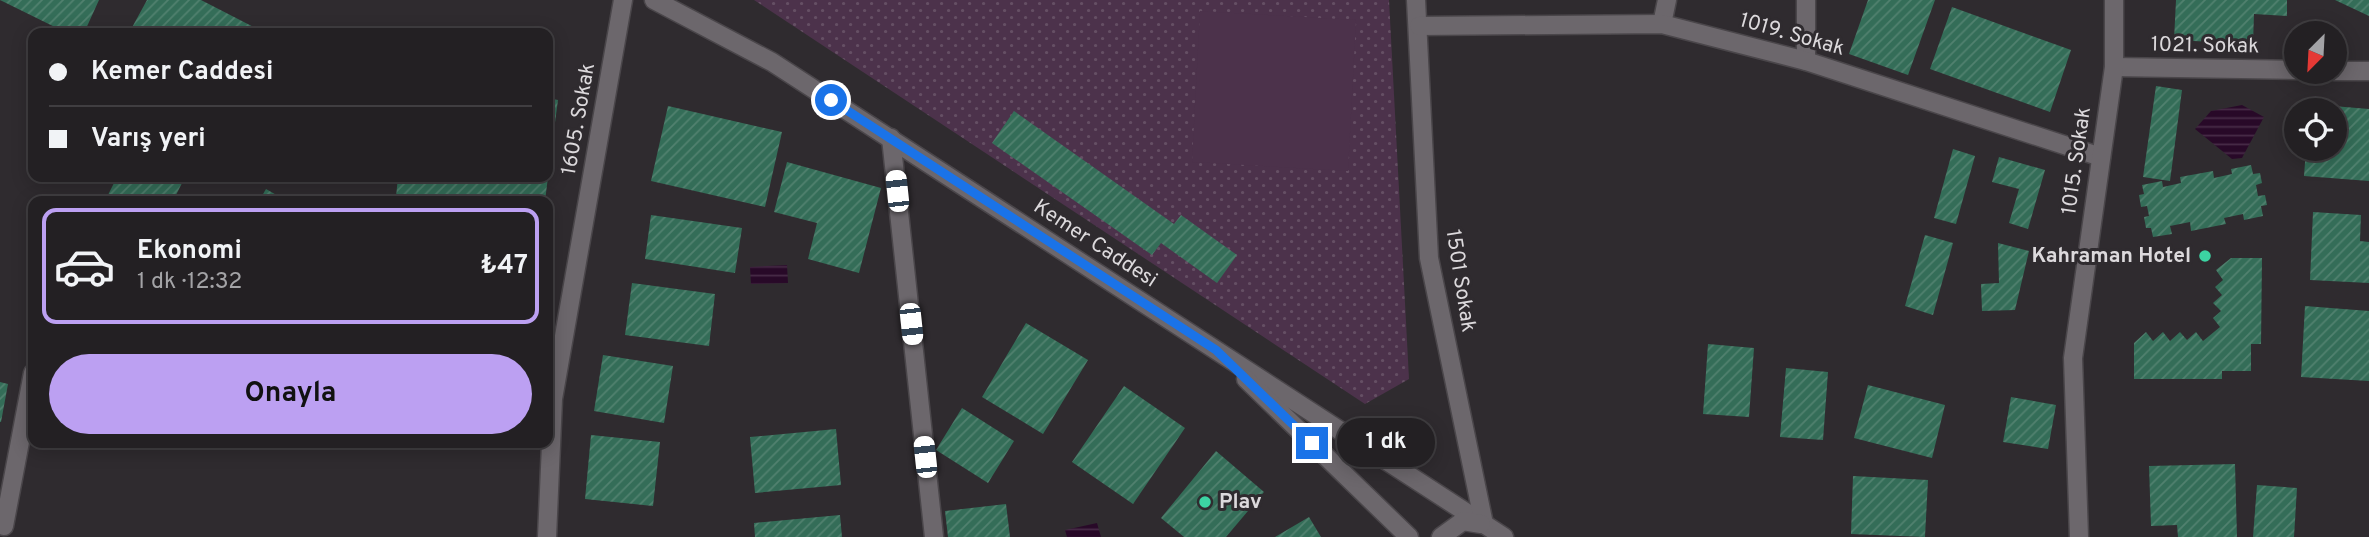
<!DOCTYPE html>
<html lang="tr">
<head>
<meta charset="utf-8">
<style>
	body { margin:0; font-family:Overpass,sans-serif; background:#2b282b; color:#f1f3f6; height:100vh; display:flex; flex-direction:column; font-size:26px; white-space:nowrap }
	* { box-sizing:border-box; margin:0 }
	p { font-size:23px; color:#a3a3a6 }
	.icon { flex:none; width:38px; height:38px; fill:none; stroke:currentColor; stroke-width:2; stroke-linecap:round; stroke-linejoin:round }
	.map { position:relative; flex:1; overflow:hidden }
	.panel { position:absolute; left:28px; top:196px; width:525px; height:252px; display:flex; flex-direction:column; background:#232023; border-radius:14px; box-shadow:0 4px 18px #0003,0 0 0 2px #403e41 }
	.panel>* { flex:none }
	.hud { position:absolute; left:28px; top:28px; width:525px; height:154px; border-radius:14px; box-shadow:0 4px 18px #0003,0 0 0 2px #403e41; display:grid; align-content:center; height:154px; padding:0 21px; background:#232023 }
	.needle { width:46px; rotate:204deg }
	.buttons { position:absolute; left:2284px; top:21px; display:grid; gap:14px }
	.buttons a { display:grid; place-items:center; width:63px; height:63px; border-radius:50%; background:#232023; box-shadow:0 4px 18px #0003,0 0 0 2px #403e41; font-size:35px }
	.end { position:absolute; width:32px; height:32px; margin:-16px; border:9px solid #1a73e8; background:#fff; box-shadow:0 0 0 4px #fff }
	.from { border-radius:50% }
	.bubble { position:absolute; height:49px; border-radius:24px; background:#232023; box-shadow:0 4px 18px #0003,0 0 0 2px #403e41; font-size:23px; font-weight:700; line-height:49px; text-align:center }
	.car { position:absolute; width:21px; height:42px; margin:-21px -10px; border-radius:9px; box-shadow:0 0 5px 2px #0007; background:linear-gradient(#fff 24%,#345 0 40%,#fff 0 76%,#345 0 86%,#fff 0) }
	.hud b { display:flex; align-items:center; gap:24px; height:66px; font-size:26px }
	.hud b+b { border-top:2px solid #403e41 }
	.hud i { width:18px; height:18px; background:#f1f3f6 }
	ul { padding:12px 0 0; list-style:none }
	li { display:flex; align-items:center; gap:21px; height:116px; margin:0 14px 10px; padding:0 7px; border:4px solid transparent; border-radius:14px }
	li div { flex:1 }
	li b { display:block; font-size:26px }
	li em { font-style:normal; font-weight:700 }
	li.selected { border-color:#bca0f2 }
	li>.icon { width:63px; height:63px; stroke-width:1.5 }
	.cta { display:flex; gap:14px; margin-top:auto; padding:14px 21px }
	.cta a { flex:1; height:80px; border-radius:42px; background:#bca0f2; color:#111; font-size:28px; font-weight:700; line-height:80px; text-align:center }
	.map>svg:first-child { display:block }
	.grass { fill:url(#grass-dots) }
	.garden { fill:#4c324b }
	.water { fill:url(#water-rules) }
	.building { fill:url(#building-hatch) }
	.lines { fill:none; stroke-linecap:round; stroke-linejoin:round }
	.minor-casing { stroke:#4a464a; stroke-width:21 }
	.minor { stroke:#6c676c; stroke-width:18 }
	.route { stroke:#1a73e8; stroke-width:9 }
	.poi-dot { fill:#3cd4a3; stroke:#2f2b2f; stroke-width:2.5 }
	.labels { text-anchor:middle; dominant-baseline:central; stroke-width:6; stroke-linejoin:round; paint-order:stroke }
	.street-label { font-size:21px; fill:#dcd9dc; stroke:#2f2b2f }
	.poi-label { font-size:21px; font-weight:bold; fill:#dcd9dc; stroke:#2f2b2f; text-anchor:end }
</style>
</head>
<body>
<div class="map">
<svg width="2369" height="537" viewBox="0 0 2369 537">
	<defs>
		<pattern id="grass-dots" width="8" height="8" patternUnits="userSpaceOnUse" patternTransform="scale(1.75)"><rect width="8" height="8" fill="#4c324b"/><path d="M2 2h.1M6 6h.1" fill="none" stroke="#654f64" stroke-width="1.8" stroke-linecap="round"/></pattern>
		<pattern id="water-rules" width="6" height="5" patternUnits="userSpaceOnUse" patternTransform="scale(1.75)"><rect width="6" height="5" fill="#280928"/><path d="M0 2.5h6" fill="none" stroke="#472c47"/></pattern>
		<pattern id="building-hatch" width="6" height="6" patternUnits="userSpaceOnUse" patternTransform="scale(1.75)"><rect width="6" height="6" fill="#346d58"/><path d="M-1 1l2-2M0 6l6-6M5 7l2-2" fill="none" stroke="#51816f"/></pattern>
	</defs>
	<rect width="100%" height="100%" fill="#2f2b2f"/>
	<path class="grass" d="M754 0H1389L1409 379 1365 404Z"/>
	<path class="garden" d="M1200 11 1356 20 1348 171 1192 162Z"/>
	<g class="water">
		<path d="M2242 105 2264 117 2242 158 2232 159 2195 129 2211 111Z"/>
		<path d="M787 265 788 283 751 284 750 267Z"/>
		<path d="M1097 523 1101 537H1067L1065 530Z"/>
	</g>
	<g class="building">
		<path d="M0 0H99L84 33H67Z"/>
		<path d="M147 0H201L265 33H129Z"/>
		<path d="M1868 0H1935L1908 75 1849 54Z"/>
		<path d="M2176 0H2287V16L2254 14 2253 44 2174 40Z"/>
		<path d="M2335 0H2369V16Z"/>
		<path d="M1952 7 2071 50 2050 112 1930 69Z"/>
		<path d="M2156 86 2182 90 2170 181 2143 177Z"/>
		<path d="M548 98 558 100 549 168H548Z"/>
		<path d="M2309 104 2369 109V181L2304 176 2306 149H2334V110H2309Z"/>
		<path d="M668 106 782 132 765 207 651 181Z"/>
		<path d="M1014 111 1174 224 1181 215 1237 255 1217 283 1161 243 1152 255 992 143Z"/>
		<path d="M1953 149 1975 156 1956 224 1934 218Z"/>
		<path d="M1999 157 2045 170 2028 229 2009 223 2019 189 1992 182Z"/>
		<path d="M787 162 881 188 859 273 808 259 817 223 774 212Z"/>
		<path d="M2251 165 2253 174 2260 173 2262 183 2256 185 2258 196 2265 195 2267 205 2261 206 2263 216 2244 220 2243 214 2224 218 2226 224 2191 231 2190 222 2170 226 2172 234 2153 237 2151 228H2146L2144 217 2149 216 2147 206 2141 207 2139 195 2144 194 2142 185 2162 181 2163 187 2181 183 2180 177 2213 171 2214 178 2232 174 2231 169Z"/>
		<path d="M117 177H169L182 183 173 201H118L107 197Z"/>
		<path d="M398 177H548L545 201H430L396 197Z"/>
		<path d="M266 189 287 201H259Z"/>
		<path d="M2313 212 2361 215 2360 241 2369 242V283L2310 280Z"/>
		<path d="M651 215 742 228 735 273 645 259Z"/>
		<path d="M1925 235 1953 243 1933 315 1905 306Z"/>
		<path d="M1998 243 2029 251 2015 310 1982 311 1981 284 1999 283Z"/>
		<path d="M2231 258H2262L2261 344H2251V371H2222V379H2134V343L2146 332 2153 341 2163 332 2170 341 2180 332 2187 340 2196 332 2203 341 2220 327 2213 318 2221 311 2213 303 2222 295 2215 287 2223 280 2216 270Z"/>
		<path d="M632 283 715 294 709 346 625 335Z"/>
		<path d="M2305 306 2369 311V381L2301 377Z"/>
		<path d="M1026 323 1088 360 1043 434 982 397Z"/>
		<path d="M1708 344 1754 348 1749 417 1703 414Z"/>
		<path d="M603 355 673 366 664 423 594 411Z"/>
		<path d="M1786 368 1828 372 1823 440 1780 437Z"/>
		<path d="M0 382 8 384 1 422H0Z"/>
		<path d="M1868 385 1945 405 1932 458 1854 438Z"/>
		<path d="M1124 386 1185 428 1133 504 1072 462Z"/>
		<path d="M2011 397 2056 405 2048 449 2003 442Z"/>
		<path d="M962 408 1014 441 988 483 936 450Z"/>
		<path d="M836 429 841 485 755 493 750 437Z"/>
		<path d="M591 435 660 442 653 506 585 499Z"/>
		<path d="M1216 451 1264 492 1226 537H1184L1161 518Z"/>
		<path d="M2235 464 2237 537H2178L2177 525 2151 526 2149 466Z"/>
		<path d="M1853 476 1928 480 1925 537 1851 534Z"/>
		<path d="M2257 485 2297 488 2294 537H2253Z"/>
		<path d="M1006 504 1010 537H948L945 511Z"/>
		<path d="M840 515 842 537H755L754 523Z"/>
		<path d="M1309 517 1321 537H1275Z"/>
	</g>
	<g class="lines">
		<g class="minor-casing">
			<g id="minor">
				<path d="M654 0 772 62 1504 537"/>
				<path d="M1416 0 1429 258 1484 524"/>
				<path d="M1806 0V61"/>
				<path d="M1662 24 1667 0"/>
				<path d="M1419 26 1662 24 1806 61 2101 157"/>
				<path d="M2114 67 2296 70"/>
				<path d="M2334 71H2369"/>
				<path d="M891 138 934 537"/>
				<path d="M1246 379 1409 537"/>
				<path d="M4 526 33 373"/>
				<path d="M547 537 553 399 623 0"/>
				<path d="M1441 537 1463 521 1481 524"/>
				<path d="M2079 537 2073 358 2114 67V0"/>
			</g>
		</g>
		<use href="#minor" class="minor"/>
	</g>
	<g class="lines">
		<path class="route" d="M831 100 1216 350 1312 443"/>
	</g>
	<g class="poi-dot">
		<circle cx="2205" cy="256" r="7"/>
		<circle cx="1205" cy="502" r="7"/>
	</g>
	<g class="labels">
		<g class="street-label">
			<text transform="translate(1792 35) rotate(16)">1019. Sokak</text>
			<text transform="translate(2205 46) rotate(1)">1021. Sokak</text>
			<text transform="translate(579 119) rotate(-80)">1605. Sokak</text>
			<text transform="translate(2077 161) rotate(-82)">1015. Sokak</text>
			<text transform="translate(1095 244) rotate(33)">Kemer Caddesi</text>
			<text transform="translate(1460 281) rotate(81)">1501 Sokak</text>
		</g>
		<g class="poi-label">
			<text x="2191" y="256">Kahraman Hotel</text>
			<text x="1219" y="502" text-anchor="start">Plav</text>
		</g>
	</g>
</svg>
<div class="buttons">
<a><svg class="needle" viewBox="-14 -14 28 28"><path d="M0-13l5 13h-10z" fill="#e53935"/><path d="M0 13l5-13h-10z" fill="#a3a3a6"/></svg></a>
<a><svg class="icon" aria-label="locate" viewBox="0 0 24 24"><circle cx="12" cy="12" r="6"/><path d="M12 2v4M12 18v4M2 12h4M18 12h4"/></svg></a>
</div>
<i class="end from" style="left:831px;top:100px"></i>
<i class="end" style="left:1312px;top:443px"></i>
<div class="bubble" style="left:1337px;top:418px;width:98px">1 dk</div>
<i class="car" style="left:897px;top:191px;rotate:354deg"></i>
<i class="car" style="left:911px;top:324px;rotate:174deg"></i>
<i class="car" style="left:925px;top:457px;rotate:354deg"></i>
<div class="hud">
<b><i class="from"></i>Kemer Caddesi</b>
<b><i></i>Varış yeri</b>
</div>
<section class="panel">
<ul>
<li class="selected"><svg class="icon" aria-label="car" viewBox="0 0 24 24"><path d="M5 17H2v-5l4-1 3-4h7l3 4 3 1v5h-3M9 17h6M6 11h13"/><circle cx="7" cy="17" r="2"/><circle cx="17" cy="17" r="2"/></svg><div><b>Ekonomi</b><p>1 dk · 12:32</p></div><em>₺47</em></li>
</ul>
<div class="cta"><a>Onayla</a></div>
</section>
</div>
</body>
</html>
